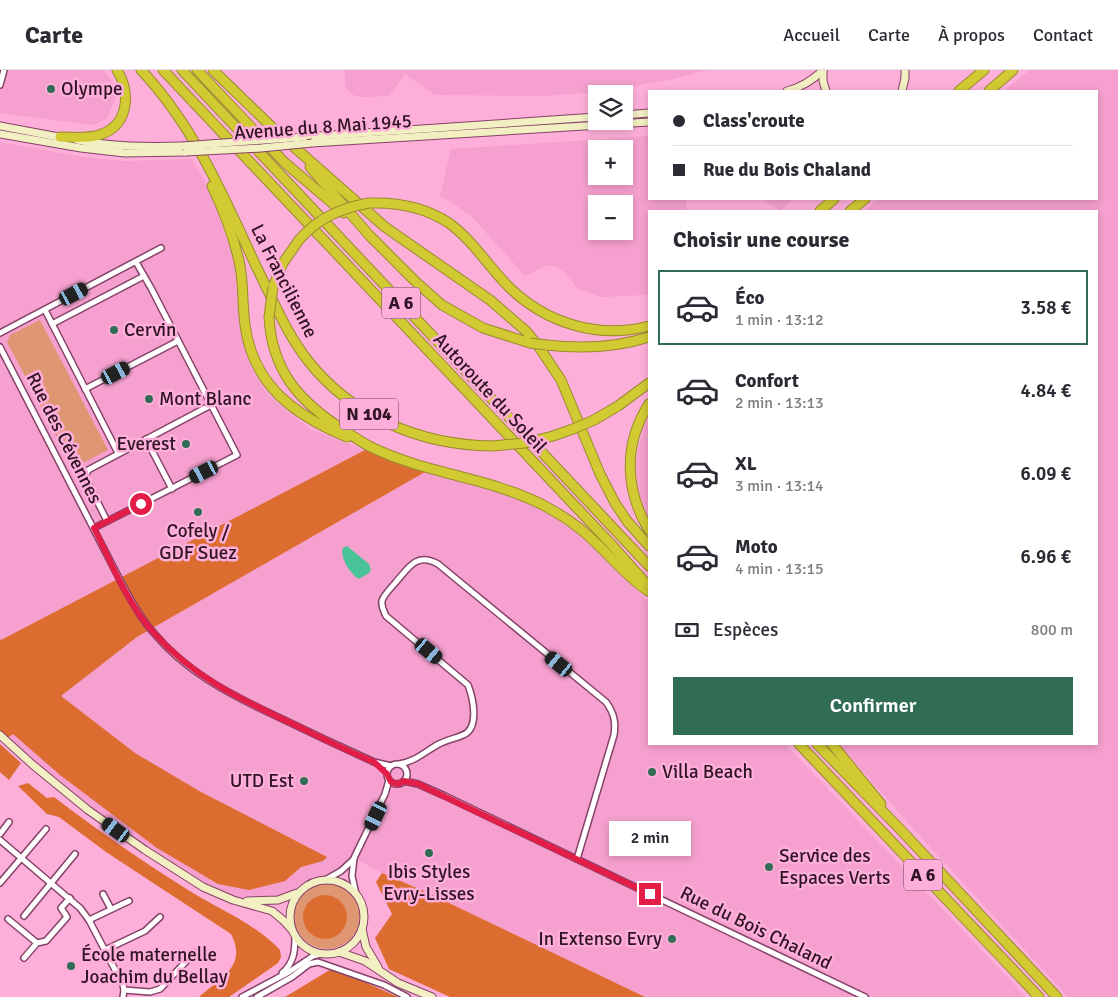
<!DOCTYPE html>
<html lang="fr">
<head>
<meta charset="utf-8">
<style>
	body { margin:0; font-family:Signika,sans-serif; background:#f7f7f7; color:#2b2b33; height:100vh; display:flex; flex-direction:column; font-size:19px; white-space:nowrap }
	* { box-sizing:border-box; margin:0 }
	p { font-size:16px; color:#7c7c81 }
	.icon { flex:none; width:28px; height:28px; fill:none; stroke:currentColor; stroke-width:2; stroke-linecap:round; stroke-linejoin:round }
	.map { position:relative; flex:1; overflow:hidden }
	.side { position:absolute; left:648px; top:140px; width:450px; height:535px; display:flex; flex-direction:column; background:#fff; border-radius:0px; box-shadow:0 2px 8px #0003 }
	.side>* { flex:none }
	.guide { position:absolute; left:648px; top:20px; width:450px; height:110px; border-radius:0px; box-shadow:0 2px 8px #0003; display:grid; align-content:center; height:110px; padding:0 25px; background:#fff }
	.fabs { position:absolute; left:588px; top:15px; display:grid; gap:10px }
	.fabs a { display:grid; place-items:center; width:45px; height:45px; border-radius:0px; background:#fff; box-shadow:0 2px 8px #0003; font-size:25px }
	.end { position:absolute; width:22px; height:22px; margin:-11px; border:6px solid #e11d48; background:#fff; box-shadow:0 0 0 2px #fff }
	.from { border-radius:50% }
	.bubble { position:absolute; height:35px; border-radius:0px; background:#fff; box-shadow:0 2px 8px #0003; font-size:16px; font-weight:600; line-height:35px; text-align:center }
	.car { position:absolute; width:15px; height:30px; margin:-15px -8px; border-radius:6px; box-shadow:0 0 4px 1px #0007; background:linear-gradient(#222 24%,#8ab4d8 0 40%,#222 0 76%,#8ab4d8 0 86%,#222 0) }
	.guide b { display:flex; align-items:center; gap:18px; height:48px; font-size:19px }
	.guide b+b { border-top:1px solid #e1e1e2 }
	.guide i { width:12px; height:12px; background:#2b2b33 }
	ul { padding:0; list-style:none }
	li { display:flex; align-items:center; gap:15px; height:75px; margin:0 10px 8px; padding:0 15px; border:2px solid transparent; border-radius:0px }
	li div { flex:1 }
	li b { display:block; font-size:19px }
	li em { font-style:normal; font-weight:600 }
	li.current { border-color:#316c55 }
	li>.icon { width:45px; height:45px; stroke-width:1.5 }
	h2 { padding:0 25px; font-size:22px; line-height:60px }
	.pay { display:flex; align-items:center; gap:12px; height:55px; padding:0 25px; font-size:19px }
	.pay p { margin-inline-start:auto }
	.cta { display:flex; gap:10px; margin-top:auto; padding:10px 25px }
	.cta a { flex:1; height:58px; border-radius:0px; background:#316c55; color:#fff; font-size:20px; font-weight:600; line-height:58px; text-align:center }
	header { display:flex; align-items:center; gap:30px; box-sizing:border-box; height:70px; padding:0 25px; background:#fff; border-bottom:1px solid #e1e1e2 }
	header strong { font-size:24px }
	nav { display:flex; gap:28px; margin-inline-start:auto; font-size:18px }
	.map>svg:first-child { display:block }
	.built { fill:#f5a0ce; fill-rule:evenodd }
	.green { fill:#df9673 }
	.forest { fill:#dc6c2f }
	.water { fill:#49c398 }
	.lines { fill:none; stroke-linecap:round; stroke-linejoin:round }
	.street-casing { stroke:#854168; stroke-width:8 }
	.secondary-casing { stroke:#854168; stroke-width:9 }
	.highway-casing { stroke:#998a2e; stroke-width:11 }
	.street { stroke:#fff; stroke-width:5 }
	.secondary { stroke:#f2efc2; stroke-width:7 }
	.highway { stroke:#d2ca33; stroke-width:9 }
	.secondary-bridge-casing { stroke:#854168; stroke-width:9; stroke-linecap:butt }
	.highway-bridge-casing { stroke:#998a2e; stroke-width:11; stroke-linecap:butt }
	.secondary-bridge { stroke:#f2efc2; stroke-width:7 }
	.highway-bridge { stroke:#d2ca33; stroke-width:9 }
	.route { stroke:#e11d48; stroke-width:6 }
	.poi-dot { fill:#316c55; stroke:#feafd9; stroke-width:2 }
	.labels { text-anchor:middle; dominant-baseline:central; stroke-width:5; stroke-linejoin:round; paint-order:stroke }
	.shield { fill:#feafd9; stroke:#6e425a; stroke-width:1 }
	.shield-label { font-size:18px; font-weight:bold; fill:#301324 }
	.poi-label { font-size:19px; fill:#301324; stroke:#feafd9; text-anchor:start }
	.street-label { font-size:19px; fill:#301324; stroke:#feafd9 }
</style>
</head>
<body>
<header>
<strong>Carte</strong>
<nav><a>Accueil</a><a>Carte</a><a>À propos</a><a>Contact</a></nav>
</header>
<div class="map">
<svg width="1118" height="927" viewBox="0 0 1118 927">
	<rect width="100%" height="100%" fill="#feafd9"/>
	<g class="built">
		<path d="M0 0H103L111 10 116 27 107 48 94 55 0 43Z"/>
		<path d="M345 0H706L674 9 621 19 585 23 544 26 435 25 405 4 389 26 360 27 353 25 347 20 345 14Z"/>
		<path d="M1030 0H1118V927H1068L910 755 839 674H1096V141H864L879 129H1096V21H1004Z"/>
		<path d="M649 66V129H686L687 141H649V225L601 227 578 219 564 202 556 196H546L525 206 472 147 454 134 440 126 451 79ZM596 79H624V106H596ZM596 134H624V161H596Z"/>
		<path d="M0 72 77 86 122 91 192 89 210 119 236 197V208L240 257 250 295 258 309 266 322 283 338 312 360 365 380 0 571Z"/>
		<path d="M763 129H794L780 141Z"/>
		<path d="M649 348V449L638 421 636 396 639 374 645 354Z"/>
		<path d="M425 402 502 424 529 434 550 445 570 458 592 477 649 532V674H785L1026 927H645L426 822 382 803 355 788 327 808 311 812 297 822 271 831 234 829 204 817 88 739 6 669 137 567Z"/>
	</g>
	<g class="green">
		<path d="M40 250 108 380 73 398 7 272 10 265Z"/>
		<circle cx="327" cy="846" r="33"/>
	</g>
	<g class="forest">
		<path d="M365 380 425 402 137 567 61 626 135 683 201 722 327 787 323 791 301 797 285 811 249 820 218 814 157 778 60 705 13 664 6 669 0 664V569L1 570Z"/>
		<path d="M0 674 21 693 9 710 0 702Z"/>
		<path d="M28 713 47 728 54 727C96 759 140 790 185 818 216 838 255 853 280 880L281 887 278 893 229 927H199C220 908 248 896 231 864L106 782 59 747 47 744 18 716Z"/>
		<path d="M382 803 426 822 645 927H450L389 899 375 868 392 844 376 812Z"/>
		<circle cx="325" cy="847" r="22"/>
		<path d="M333 898 398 927H285Z"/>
	</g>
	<path class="water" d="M347 476 369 494 371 500 369 503 359 509C351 505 339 487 343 478Z"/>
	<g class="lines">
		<g class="street-casing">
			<g id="street">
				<path d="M0 15 4 0"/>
				<path d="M45 240 118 383"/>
				<path d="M52 254 144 206"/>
				<path d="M0 263 161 178"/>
				<path d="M0 277 122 514C131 530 140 548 153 562 185 601 229 624 274 645 307 661 341 677 374 692L391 696"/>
				<path d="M85 319 178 271"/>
				<path d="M146 369 172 419"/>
				<path d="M107 451 85 407 88 400 211 335"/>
				<path d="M94 458 237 385 151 218 136 192"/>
				<path d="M399 694C414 692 425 682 437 675 446 670 454 669 463 665 480 658 473 628 468 615L386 546C384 541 381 537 382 531 384 524 392 517 396 512 409 497 417 482 438 494L606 632C614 643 616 652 614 665L577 789"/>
				<circle cx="397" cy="704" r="10"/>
				<path d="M404 711 418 714 445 726 865 927"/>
				<path d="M0 764 9 752"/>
				<path d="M0 770 80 838 89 850 123 915 124 920 123 927"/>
				<path d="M327 809 341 801 354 789"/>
				<path d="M0 813 46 759"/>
				<path d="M103 824 111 839"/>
				<path d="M356 824 352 806 354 788 385 724 389 710"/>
				<path d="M24 846 75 784"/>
				<path d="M8 849 37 873"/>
				<path d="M89 850 129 831"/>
				<path d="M105 880 145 861 160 847"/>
				<path d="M24 888 37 873 46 871 67 847 61 838 70 828"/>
				<path d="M282 903C294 893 295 881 295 867"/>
				<path d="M124 920 150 922 160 919 194 883"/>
				<path d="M242 927 289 902 313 886 321 884"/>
				<path d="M257 927 292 907 309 894 318 892 384 915 407 927"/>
			</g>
		</g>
		<g class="secondary-casing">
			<g id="secondary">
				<path d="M823 0V11L826 21"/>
				<path d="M787 21C802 17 812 11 823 0"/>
				<path d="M902 21 905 8V0"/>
				<path d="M624 45 649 43"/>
				<path d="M0 56 64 68"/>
				<path d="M0 64 81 78 125 83 186 82"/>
				<path d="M304 67 596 47"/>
				<path d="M77 70C112 77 147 77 182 76"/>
				<path d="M312 73 649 52"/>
				<path d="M0 665 33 695 88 740 145 780 203 817 233 830 272 841 283 850 291 859"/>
				<circle cx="327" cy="847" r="37"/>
				<path d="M247 831 278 830 297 823"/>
				<path d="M362 859 366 877 378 897"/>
				<path d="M339 882 365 891 398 913 432 927"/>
			</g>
		</g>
		<g class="highway-casing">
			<g id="highway">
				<path d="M141 0C194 56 224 127 256 196 272 228 286 263 309 292 354 348 422 375 492 376"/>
				<path d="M163 0 611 474 649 517"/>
				<path d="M182 0 649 496"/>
				<path d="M197 0 284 92 344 143"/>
				<path d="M213 0 279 64"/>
				<path d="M959 21 984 0"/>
				<path d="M989 21 1013 0"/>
				<path d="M276 61 385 157 490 230 526 261 539 277 561 310 600 404 615 433 627 451 649 476"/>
				<path d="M60 67C72 67 87 69 99 65 129 56 131 23 117 0"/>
				<path d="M310 97 369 165 415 211 442 235 483 258 530 273"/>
				<path d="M212 116C223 139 233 165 239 191 244 212 242 234 245 255 253 315 294 345 347 367"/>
				<path d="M369 133C398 132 425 137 449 153 472 170 487 194 506 214 543 252 597 270 649 256"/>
				<path d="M820 141 834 129"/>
				<path d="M850 141 865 129"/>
				<path d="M273 217 283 193 299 170"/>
				<path d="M269 247C272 301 299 331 342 359 351 365 361 372 371 377 426 404 488 407 543 435 554 441 565 447 575 455 602 474 620 502 648 521"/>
				<path d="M546 275C581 279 615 278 649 267"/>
				<path d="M649 334C623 374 625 421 649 460"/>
				<path d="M594 350 618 336 649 313"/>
				<path d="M553 366 573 359"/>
				<path d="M799 674 1039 927"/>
				<path d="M817 674 899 758 1057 927"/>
				<path d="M832 674 881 734"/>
			</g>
		</g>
		<use href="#street" class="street"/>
		<use href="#secondary" class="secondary"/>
		<use href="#highway" class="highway"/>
		<g class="secondary-bridge-casing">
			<g id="secondary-bridge">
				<path d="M182 76 304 67"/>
				<path d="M186 82 261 78 312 73"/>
			</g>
		</g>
		<g class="highway-bridge-casing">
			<g id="highway-bridge">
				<path d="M299 170C318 148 341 138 369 133"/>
				<path d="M269 247 273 217"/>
				<path d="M530 273 546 275"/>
				<path d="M573 359 594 350"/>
				<path d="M492 376 525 373 553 366"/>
			</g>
		</g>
		<use href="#secondary-bridge" class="secondary-bridge"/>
		<use href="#highway-bridge" class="highway-bridge"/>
	</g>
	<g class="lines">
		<path class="route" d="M141 434 94 458C111 492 128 535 154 563 194 608 242 630 295 655 322 668 348 681 374 692L387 704 391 712 398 714 404 711 418 714 650 824"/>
	</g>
	<g class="poi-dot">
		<circle cx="51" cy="19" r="5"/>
		<circle cx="114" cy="260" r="5"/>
		<circle cx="149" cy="329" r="5"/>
		<circle cx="186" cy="374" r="5"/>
		<circle cx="198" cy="442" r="5"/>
		<circle cx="652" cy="702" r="5"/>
		<circle cx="304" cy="711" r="5"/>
		<circle cx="429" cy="783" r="5"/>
		<circle cx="769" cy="797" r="5"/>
		<circle cx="672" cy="869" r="5"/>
		<circle cx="71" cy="896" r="5"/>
	</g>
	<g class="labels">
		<g class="shield">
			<rect x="382" y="217.5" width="38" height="31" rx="4"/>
			<rect x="340" y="328.5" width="58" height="31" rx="4"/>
			<rect x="904" y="789.5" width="38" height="31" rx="4"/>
		</g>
		<g class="shield-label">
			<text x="401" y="233">A 6</text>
			<text x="369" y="344">N 104</text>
			<text x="923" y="805">A 6</text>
		</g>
		<g class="poi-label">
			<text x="61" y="19">Olympe</text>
			<text x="124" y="260">Cervin</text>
			<text x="159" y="329">Mont Blanc</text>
			<text x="176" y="374" text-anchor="end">Everest</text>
			<text x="198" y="461" text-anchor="middle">Cofely /<tspan x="198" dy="22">GDF Suez</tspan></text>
			<text x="662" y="702">Villa Beach</text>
			<text x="294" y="711" text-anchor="end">UTD Est</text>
			<text x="779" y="786">Service des<tspan x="779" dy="22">Espaces Verts</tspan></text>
			<text x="429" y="802" text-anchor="middle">Ibis Styles<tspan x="429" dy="22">Evry-Lisses</tspan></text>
			<text x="662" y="869" text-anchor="end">In Extenso Evry</text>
			<text x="81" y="885">École maternelle<tspan x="81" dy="22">Joachim du Bellay</tspan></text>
		</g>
		<g class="street-label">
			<text transform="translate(323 57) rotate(-4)">Avenue du 8 Mai 1945</text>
			<text transform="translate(284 211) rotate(63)">La Francilienne</text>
			<text transform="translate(490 323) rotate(47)">Autoroute du Soleil</text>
			<text transform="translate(64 368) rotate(63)">Rue des Cévennes</text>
			<text transform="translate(756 858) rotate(26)">Rue du Bois Chaland</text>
		</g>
	</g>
</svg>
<div class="fabs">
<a><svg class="icon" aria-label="layers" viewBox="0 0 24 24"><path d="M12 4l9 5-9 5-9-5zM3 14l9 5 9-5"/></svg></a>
<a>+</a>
<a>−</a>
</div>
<i class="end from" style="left:141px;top:434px"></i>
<i class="end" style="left:650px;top:824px"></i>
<div class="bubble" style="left:609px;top:751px;width:82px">2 min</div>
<i class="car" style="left:74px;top:224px;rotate:62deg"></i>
<i class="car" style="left:116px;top:303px;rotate:62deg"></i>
<i class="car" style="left:204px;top:402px;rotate:243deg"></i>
<i class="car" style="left:429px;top:581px;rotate:130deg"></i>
<i class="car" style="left:559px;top:594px;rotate:309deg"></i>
<i class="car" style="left:376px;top:746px;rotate:206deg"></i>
<i class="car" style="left:116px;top:760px;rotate:306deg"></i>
<div class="guide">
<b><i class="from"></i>Class'croute</b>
<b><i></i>Rue du Bois Chaland</b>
</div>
<section class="side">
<h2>Choisir une course</h2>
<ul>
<li class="current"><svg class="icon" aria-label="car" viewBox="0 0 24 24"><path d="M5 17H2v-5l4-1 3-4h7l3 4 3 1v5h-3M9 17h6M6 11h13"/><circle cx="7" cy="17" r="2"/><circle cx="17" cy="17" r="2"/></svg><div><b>Éco</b><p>1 min · 13:12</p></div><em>3.58 €</em></li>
<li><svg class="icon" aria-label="car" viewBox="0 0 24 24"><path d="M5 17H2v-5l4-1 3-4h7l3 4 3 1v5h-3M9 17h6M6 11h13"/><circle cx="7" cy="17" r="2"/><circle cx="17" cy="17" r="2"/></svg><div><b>Confort</b><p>2 min · 13:13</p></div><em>4.84 €</em></li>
<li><svg class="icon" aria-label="car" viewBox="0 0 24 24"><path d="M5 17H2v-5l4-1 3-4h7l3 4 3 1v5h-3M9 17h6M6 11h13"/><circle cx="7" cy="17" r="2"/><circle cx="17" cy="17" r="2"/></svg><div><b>XL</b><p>3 min · 13:14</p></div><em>6.09 €</em></li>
<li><svg class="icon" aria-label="car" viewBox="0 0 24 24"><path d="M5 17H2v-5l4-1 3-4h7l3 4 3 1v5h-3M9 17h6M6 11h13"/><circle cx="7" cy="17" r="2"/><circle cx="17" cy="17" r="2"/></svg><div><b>Moto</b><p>4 min · 13:15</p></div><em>6.96 €</em></li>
</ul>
<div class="pay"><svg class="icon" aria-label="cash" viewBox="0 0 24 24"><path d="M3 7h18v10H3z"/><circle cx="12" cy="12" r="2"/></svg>Espèces<p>800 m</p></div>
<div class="cta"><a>Confirmer</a></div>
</section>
</div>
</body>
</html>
